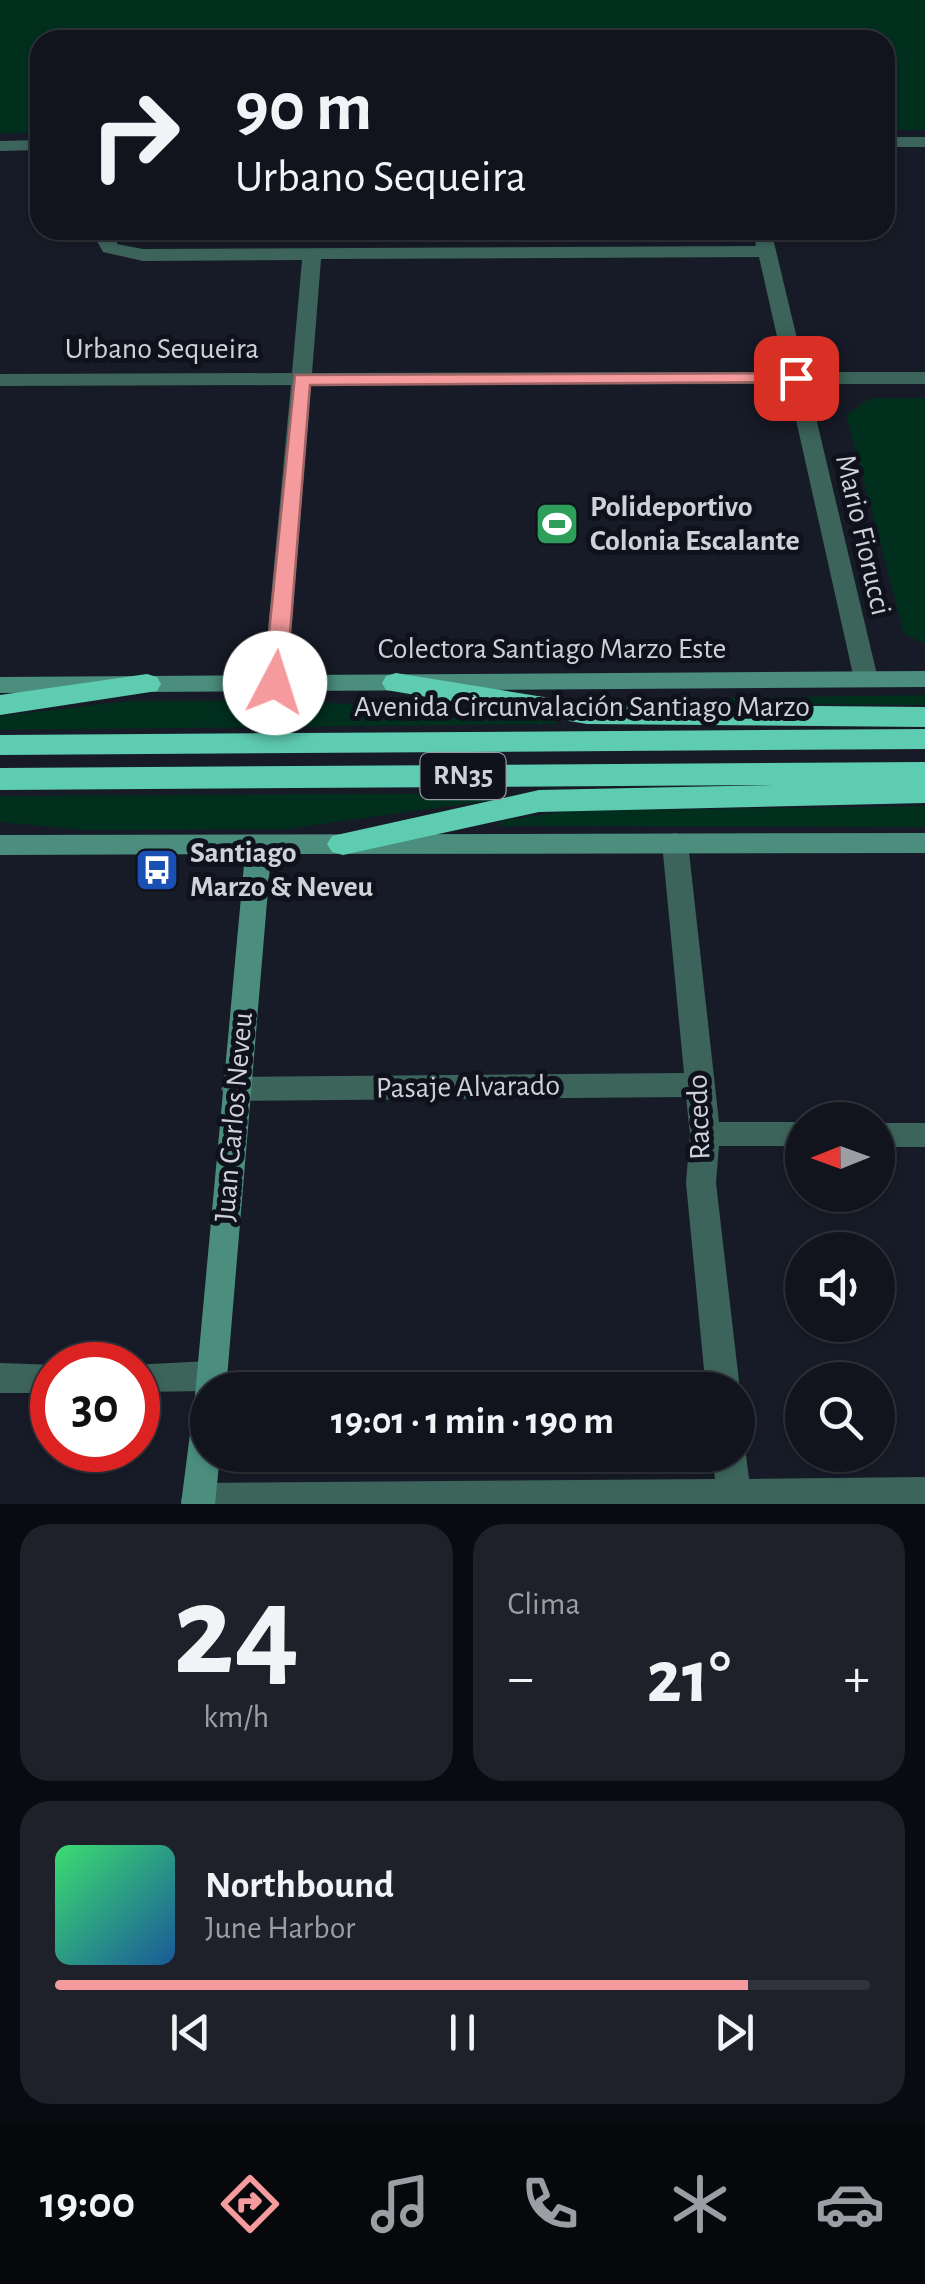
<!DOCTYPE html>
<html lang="es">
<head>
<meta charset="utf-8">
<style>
  :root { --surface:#11141d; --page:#1e212a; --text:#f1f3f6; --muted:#9c9ea4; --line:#30333b; --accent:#f59b9d }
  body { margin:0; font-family:"Alegreya Sans",sans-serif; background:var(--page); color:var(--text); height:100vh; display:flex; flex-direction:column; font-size:38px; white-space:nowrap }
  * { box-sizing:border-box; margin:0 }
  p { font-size:32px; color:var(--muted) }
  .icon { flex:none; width:55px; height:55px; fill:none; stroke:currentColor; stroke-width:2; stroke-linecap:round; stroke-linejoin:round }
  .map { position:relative; height:1504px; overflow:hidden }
  .sheet { display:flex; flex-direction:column; gap:20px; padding:20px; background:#090b10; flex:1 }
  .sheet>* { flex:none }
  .hud { position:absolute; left:30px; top:30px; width:865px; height:210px; border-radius:30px; box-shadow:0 2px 8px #0004,0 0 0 2px var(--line); background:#11141d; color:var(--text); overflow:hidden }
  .needle { width:65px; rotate:269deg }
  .buttons { position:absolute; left:785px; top:1102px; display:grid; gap:20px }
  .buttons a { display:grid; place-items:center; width:110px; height:110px; border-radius:50%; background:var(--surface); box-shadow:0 2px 8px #0004,0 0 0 2px var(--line); font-size:50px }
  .speed { position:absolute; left:30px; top:1342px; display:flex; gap:20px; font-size:50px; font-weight:700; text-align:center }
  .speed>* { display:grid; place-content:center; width:130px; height:130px; border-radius:50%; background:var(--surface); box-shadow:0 2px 8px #0004,0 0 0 2px var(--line); line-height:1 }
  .speed .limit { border:15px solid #d22; background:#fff; color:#111 }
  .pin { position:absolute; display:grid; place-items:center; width:85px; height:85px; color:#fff; margin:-42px; border-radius:20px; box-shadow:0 5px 15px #0006 }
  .me { position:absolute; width:110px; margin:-55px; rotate:5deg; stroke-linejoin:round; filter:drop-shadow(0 0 8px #0008) }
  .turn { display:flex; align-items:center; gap:35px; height:210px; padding:0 40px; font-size:45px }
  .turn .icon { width:130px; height:130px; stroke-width:2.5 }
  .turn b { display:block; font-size:70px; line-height:85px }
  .big { font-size:75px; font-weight:700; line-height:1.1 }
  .sheet .widget { flex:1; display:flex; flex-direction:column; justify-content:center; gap:15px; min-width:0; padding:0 35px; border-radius:30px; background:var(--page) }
  .sheet .dial { align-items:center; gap:0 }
  .dial b { font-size:130px; line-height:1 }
  .song { display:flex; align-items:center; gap:30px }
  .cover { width:120px; height:120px; border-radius:15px; background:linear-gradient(135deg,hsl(140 70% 55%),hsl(210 70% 35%)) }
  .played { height:10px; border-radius:5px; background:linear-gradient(90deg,var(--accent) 85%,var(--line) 85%) }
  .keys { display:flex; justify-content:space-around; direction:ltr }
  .heat { display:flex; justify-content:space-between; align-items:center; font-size:55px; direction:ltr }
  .sheet .tiles { flex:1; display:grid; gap:20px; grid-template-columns:1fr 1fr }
  .widget:last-child { grid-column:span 2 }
  .trip { position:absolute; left:190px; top:1372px; width:565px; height:100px; border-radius:50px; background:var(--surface); box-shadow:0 2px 8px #0004,0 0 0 2px var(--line); font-weight:700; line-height:100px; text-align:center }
  .tab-bar { display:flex; height:160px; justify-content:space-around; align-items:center; background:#07080c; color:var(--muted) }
  .tab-bar .icon { width:70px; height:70px }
  .tab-bar .current { color:var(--accent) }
  .tab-bar b { font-size:45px; color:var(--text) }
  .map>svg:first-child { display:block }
</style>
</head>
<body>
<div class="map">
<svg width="925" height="1504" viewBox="0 0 925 1504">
  <rect width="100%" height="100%" fill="#171b27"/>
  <!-- green -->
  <path fill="#002f1e" d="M0 0H925V130H885V40H40V133H0Z
    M871 398H925V644L904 633 846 415Z
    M925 695V705L576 703 573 700Z
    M296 700 554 720 558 724 0 730V716L129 701Z
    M493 793 497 797 493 800 286 829 84 830 0 822V796Z
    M925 806V827L498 826 501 821 569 811Z"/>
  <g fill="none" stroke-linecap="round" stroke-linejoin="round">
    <!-- street -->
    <path fill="#3c645a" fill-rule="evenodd" d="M885 137H925V147H885Z
      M40 140V150L0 151V141Z
      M99 230H117V244L143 249 756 246 753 230H771L805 372H925V384H808L878 679 866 687 854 679 788 384 311 385 287 683 284 689H266L263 683 291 385 0 386V374L292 373 302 260 143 261 103 252 97 241ZM759 257 785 372 312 373 321 259Z
      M675 833 684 836 688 843 719 1122H802V1146H719L716 1183 740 1390 738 1395V1390H706L686 1183 690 1134 686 1097 236 1101 226 1097 221 1089 226 1081 236 1077 684 1073 662 843 666 836Z
      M878 1123H925V1147H878Z
      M210 1361 222 1365 227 1376 222 1387 208 1391 138 1392V1365H130Z
      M0 1363 58 1365H52V1393H0Z
      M738 1442 746 1455 749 1479 925 1477V1504H182L181 1500 186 1488 198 1483 715 1479 712 1455H738Z"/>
    <!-- secondary -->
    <path fill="#4b8e7d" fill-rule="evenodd" d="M925 671V687L0 693V677Z
      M925 833V853L271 854 226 1390H208V1455H220L215 1504H181L195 1395 245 854 0 855V835Z"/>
    <!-- highway -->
    <path fill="#5eccb1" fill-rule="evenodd" d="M396 673 587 704 925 707V727L587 724 386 690 382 683 386 676Z
      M147 674 157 677 161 684 157 691 0 715V695Z
      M925 729V749L0 755V735Z
      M925 762V803L539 812 343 855 332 852 327 844 332 836 539 790 773 785 0 790V768Z"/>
  </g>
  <!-- route -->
  <path fill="#f59b9d" stroke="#9f6566" stroke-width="2.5" d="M796 373 803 374V382L310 385 286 683 275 691 264 683 295 375Z"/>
  <!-- icons -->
  <defs>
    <symbol id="stadium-square" viewBox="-11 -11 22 22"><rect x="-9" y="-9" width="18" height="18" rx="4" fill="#2e9e5b" stroke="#0f121d"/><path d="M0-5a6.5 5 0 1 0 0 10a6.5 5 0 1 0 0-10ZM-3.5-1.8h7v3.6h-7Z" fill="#fff"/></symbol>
    <symbol id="bus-square" viewBox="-11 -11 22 22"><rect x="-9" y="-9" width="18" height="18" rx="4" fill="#1a4fb4" stroke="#0f121d"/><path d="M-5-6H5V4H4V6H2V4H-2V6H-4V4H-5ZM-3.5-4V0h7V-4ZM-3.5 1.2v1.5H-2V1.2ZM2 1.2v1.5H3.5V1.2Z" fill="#fff"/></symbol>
  </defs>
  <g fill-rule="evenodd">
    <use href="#stadium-square" x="532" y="499" width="50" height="50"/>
    <use href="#bus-square" x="132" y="845" width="50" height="50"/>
  </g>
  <g text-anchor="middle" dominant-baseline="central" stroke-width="10" stroke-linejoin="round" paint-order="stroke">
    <!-- shield labels -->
    <rect fill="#0f121d" stroke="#9598a1" stroke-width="2.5" x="420.5" y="753" width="85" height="46" rx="8"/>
    <g font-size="28" font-weight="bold" fill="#cfd1d9">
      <text x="463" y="776">RN35</text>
    </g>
    <!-- street labels -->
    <g font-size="30" fill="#cfd1d9" stroke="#0f121d">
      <text x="162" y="349">Urbano Sequeira</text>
      <text transform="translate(863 535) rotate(77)">Mario Fiorucci</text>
      <text x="552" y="649">Colectora Santiago Marzo Este</text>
      <text x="582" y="707">Avenida Circunvalación Santiago Marzo</text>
      <text transform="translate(468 1087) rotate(-1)">Pasaje Alvarado</text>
      <text transform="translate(234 1117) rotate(-85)">Juan Carlos Neveu</text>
      <text transform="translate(699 1117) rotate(-92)">Racedo</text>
    </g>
    <!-- poi labels -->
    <g font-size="30" font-weight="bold" fill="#cfd1d9" stroke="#0f121d" text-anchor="start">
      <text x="590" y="507">Polideportivo<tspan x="590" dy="34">Colonia Escalante</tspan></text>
      <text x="190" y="853">Santiago<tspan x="190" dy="34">Marzo &amp; Neveu</tspan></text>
    </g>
  </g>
</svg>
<div class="buttons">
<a><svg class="needle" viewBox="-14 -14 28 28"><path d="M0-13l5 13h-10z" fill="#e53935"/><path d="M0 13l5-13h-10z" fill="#9c9ea4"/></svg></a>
<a><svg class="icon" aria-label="sound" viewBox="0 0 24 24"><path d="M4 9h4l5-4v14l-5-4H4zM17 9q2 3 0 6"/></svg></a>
<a><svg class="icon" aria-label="search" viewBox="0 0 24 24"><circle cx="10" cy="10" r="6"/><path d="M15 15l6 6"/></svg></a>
</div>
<div class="speed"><div class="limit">30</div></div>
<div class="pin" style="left:796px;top:378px;background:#d93025"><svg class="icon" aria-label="arrive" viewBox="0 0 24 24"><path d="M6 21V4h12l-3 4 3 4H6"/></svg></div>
<svg class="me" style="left:275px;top:683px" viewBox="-20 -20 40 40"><circle r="19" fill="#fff"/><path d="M0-13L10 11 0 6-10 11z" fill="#f59b9d"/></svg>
<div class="trip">19:01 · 1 min · 190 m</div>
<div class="hud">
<div class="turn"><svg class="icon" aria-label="right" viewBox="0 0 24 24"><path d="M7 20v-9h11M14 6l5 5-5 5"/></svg><div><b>90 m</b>Urbano Sequeira</div></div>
</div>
</div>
<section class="sheet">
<div class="tiles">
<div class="widget dial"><b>24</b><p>km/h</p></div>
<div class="widget"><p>Clima</p>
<div class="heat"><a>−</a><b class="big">21°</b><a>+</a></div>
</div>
<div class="widget">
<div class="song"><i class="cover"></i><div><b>Northbound</b><p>June Harbor</p></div></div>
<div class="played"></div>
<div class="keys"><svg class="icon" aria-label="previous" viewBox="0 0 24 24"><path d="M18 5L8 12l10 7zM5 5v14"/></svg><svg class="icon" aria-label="pause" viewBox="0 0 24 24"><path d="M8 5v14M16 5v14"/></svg><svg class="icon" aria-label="next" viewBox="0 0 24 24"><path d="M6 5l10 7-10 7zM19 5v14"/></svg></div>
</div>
</div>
</section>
<nav class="tab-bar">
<b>19:00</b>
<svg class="icon current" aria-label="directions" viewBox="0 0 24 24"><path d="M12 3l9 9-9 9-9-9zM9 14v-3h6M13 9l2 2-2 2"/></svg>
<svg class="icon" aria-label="music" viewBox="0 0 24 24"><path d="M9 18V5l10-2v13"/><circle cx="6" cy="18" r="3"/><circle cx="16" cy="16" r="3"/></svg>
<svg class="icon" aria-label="phone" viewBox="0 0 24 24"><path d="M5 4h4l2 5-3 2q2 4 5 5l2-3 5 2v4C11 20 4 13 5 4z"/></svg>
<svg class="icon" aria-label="climate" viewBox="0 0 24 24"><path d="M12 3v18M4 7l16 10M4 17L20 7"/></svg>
<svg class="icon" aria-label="car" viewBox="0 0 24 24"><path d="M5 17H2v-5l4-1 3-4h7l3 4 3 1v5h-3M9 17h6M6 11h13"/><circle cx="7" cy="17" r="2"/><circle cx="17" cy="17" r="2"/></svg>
</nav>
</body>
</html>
